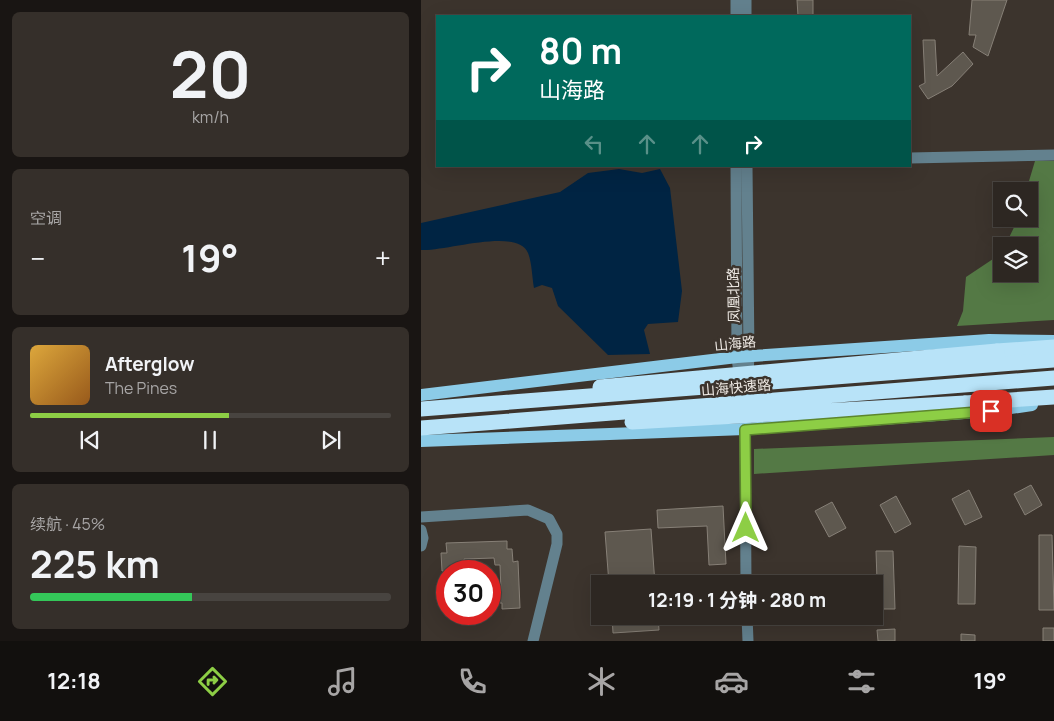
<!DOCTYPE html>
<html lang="zh">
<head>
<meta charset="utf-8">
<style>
  :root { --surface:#2d2722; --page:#352f2a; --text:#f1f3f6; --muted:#a7a5a5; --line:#484440; --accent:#8dce45 }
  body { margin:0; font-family:Manrope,"Noto Sans SC",sans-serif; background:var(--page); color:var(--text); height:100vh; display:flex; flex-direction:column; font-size:19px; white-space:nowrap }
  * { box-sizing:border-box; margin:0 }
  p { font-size:16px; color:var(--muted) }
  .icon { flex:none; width:28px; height:28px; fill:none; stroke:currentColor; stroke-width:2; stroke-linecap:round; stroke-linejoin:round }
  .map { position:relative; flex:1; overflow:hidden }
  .panel { display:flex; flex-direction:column; gap:12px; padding:12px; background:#191513; width:421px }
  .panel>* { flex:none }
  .banner { position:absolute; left:15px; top:15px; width:475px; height:152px; border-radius:0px; box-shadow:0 5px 20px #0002,0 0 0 1px var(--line); background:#00695c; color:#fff; overflow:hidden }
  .fabs { position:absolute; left:572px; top:182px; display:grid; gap:10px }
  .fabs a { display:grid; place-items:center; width:45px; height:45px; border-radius:0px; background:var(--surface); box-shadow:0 5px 20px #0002,0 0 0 1px var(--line); font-size:25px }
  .speed { position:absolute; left:15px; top:560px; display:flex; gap:10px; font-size:25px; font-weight:700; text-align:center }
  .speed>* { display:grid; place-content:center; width:65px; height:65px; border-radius:50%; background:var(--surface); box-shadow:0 5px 20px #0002,0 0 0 1px var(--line); line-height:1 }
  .speed .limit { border:8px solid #d22; background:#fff; color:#111 }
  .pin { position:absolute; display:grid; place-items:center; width:42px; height:42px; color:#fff; margin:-21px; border-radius:10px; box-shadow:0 2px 8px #0006 }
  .me { position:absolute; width:55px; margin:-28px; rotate:0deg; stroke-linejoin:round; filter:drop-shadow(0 0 4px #0008) }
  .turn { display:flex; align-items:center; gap:18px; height:105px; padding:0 20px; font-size:22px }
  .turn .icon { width:65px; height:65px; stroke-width:2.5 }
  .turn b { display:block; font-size:35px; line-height:42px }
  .lanes { display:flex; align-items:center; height:48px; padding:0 20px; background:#0003; justify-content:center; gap:25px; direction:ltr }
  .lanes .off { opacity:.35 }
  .big { font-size:38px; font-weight:700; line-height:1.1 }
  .panel .widget { flex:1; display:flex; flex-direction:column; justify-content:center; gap:8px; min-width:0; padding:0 18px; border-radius:8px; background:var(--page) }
  .panel .dial { align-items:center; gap:0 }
  .dial b { font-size:65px; line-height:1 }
  .song { display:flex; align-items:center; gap:15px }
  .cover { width:60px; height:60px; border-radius:8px; background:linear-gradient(135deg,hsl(40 70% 55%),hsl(30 70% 35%)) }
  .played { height:5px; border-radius:2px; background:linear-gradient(90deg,var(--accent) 55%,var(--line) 55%) }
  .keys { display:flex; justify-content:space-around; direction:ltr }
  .heat { display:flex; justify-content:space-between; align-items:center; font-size:28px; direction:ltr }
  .charge { height:8px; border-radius:4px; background:linear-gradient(90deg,#34c759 45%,var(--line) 0) }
  .trip { position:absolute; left:170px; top:575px; width:292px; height:50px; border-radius:0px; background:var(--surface); box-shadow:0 5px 20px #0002,0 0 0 1px var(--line); font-weight:700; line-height:50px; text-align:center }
  .menu { display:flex; height:80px; justify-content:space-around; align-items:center; background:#12100e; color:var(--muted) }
  .menu .icon { width:35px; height:35px }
  .menu .selected { color:var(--accent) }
  .menu b { font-size:22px; color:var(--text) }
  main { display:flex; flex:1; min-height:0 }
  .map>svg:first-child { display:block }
</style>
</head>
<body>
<main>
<section class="panel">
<div class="widget dial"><b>20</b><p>km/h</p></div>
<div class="widget"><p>空调</p>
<div class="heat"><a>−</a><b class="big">19°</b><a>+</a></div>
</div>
<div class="widget">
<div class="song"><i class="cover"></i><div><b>Afterglow</b><p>The Pines</p></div></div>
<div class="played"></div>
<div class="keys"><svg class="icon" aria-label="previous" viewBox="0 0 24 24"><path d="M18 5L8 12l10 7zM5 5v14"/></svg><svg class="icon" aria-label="pause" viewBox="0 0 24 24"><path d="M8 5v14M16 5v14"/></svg><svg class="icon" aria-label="next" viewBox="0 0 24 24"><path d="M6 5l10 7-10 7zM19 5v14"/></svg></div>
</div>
<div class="widget"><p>续航 · 45%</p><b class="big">225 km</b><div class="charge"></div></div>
</section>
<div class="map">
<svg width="633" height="641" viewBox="0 0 633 641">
  <rect width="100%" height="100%" fill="#3c342d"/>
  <!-- forest -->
  <path fill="#547945" d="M614 161H633V320L536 326 542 311 545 277 581 253V274H609V246H584L597 219H609V191H605Z
    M633 437V455L333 474V449Z"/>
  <!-- water -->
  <path fill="#002443" d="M198 169 221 173 239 169 249 188 261 291 257 322 227 324 223 330 229 354 187 355 137 306 131 288 121 285 113 288C111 277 111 263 107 253 96 227 24 252 0 250V223L139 192 167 173Z"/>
  <!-- building -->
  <path fill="#5e584f" stroke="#878077" d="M376 0H392V16H377Z
    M551 0H586L567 56 552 47 555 35H548Z
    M502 40H514L516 76 542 52 552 64 531 86 507 99 498 86 504 83Z
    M610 485 621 505 604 515 593 494Z
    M548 490 561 517 544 525 531 499Z
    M475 496 490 524 474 533 459 505Z
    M411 502 425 528 408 537 394 511Z
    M302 506 305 564 288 565 286 526 237 528 236 510Z
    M230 529 234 584H188L184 532Z
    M618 535H631L633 610H618Z
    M86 541V549H91L92 562 97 561 99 608 81 609V603H76V591H80L79 565H74L73 558 43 559 44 567H40V571H21L20 553H26L25 543Z
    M538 546 555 547 554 604H537Z
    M455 551H472L474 609H457Z
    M191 616H237L238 630 192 633Z
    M622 628H633V641H622Z
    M474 629V641H457L456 630Z
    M540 634 554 635V641H540Z"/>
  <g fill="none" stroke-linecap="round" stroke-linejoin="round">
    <!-- minor -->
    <path stroke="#63818e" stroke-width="11" d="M315 0V16
      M325 0V16
      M489 158 633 155
      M315 166 316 357 319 382
      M0 517 107 510 128 519 136 534V544L112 641
      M0 530 2 538 0 546
      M325 584 324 429 328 356 326 166
      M326 616 327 641"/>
    <!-- major -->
    <path stroke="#8ccbe7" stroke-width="12" d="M0 395 316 357 568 340 633 341
      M0 441 324 429 570 411 611 405"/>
    <!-- highway -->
    <path stroke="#b8e3f8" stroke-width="15" d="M576 351 633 347
      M544 403 633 397"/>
    <!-- highway-bridge -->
    <path stroke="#b8e3f8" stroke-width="15" d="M179 387 576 351
      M0 409 633 360
      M211 422 544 403
      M0 428 633 378"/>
  </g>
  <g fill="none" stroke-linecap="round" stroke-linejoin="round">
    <defs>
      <path id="route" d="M325 528 324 430 570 411"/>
    </defs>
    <!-- route casing -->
    <use href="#route" stroke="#5c862d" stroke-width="12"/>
    <!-- route -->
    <use href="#route" stroke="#8dce45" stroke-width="9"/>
  </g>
  <g text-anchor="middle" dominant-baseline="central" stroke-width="5" stroke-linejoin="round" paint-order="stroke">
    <!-- street labels -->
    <g font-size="14" fill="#ede8e3" stroke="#3c342d">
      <text transform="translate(312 295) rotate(-91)">凤凰北路</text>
      <text transform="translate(314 343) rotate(-6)">山海路</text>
      <text transform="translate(315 387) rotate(-5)">山海快速路</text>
    </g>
  </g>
</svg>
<div class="fabs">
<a><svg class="icon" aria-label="search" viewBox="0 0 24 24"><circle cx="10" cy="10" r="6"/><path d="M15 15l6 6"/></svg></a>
<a><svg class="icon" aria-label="layers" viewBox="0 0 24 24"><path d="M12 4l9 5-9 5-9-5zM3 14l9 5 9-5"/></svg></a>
</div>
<div class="speed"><div class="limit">30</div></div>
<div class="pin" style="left:570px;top:411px;background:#d93025"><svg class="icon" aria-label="arrive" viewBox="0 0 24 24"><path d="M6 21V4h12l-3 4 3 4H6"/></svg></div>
<svg class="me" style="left:325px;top:528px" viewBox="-20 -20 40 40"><path d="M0-17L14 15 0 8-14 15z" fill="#8dce45" stroke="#fff" stroke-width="4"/></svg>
<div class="trip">12:19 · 1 分钟 · 280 m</div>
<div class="banner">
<div class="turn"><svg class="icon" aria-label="right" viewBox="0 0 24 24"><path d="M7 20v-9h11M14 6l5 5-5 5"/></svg><div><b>80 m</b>山海路</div></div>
<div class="lanes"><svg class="icon off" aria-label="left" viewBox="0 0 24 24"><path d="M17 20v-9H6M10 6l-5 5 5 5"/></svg><svg class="icon off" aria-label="ahead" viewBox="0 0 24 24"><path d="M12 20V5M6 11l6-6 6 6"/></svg><svg class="icon off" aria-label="ahead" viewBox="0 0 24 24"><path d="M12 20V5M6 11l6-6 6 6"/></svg><svg class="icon" aria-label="right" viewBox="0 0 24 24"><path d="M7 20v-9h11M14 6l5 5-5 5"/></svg></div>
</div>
</div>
</main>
<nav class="menu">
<b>12:18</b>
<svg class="icon selected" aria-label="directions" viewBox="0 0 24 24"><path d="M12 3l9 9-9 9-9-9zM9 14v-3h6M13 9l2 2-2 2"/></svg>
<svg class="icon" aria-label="music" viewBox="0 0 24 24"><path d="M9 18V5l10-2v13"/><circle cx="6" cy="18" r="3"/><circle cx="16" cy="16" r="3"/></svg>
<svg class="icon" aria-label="phone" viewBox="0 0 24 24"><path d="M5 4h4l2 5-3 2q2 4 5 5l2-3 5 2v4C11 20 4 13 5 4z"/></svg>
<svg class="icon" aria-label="climate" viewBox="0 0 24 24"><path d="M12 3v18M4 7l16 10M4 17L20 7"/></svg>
<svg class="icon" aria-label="car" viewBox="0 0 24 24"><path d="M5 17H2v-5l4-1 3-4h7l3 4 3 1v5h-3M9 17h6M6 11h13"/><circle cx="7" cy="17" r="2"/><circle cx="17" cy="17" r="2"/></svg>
<svg class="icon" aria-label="filters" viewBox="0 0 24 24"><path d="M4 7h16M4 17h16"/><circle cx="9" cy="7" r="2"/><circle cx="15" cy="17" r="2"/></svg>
<b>19°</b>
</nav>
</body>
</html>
